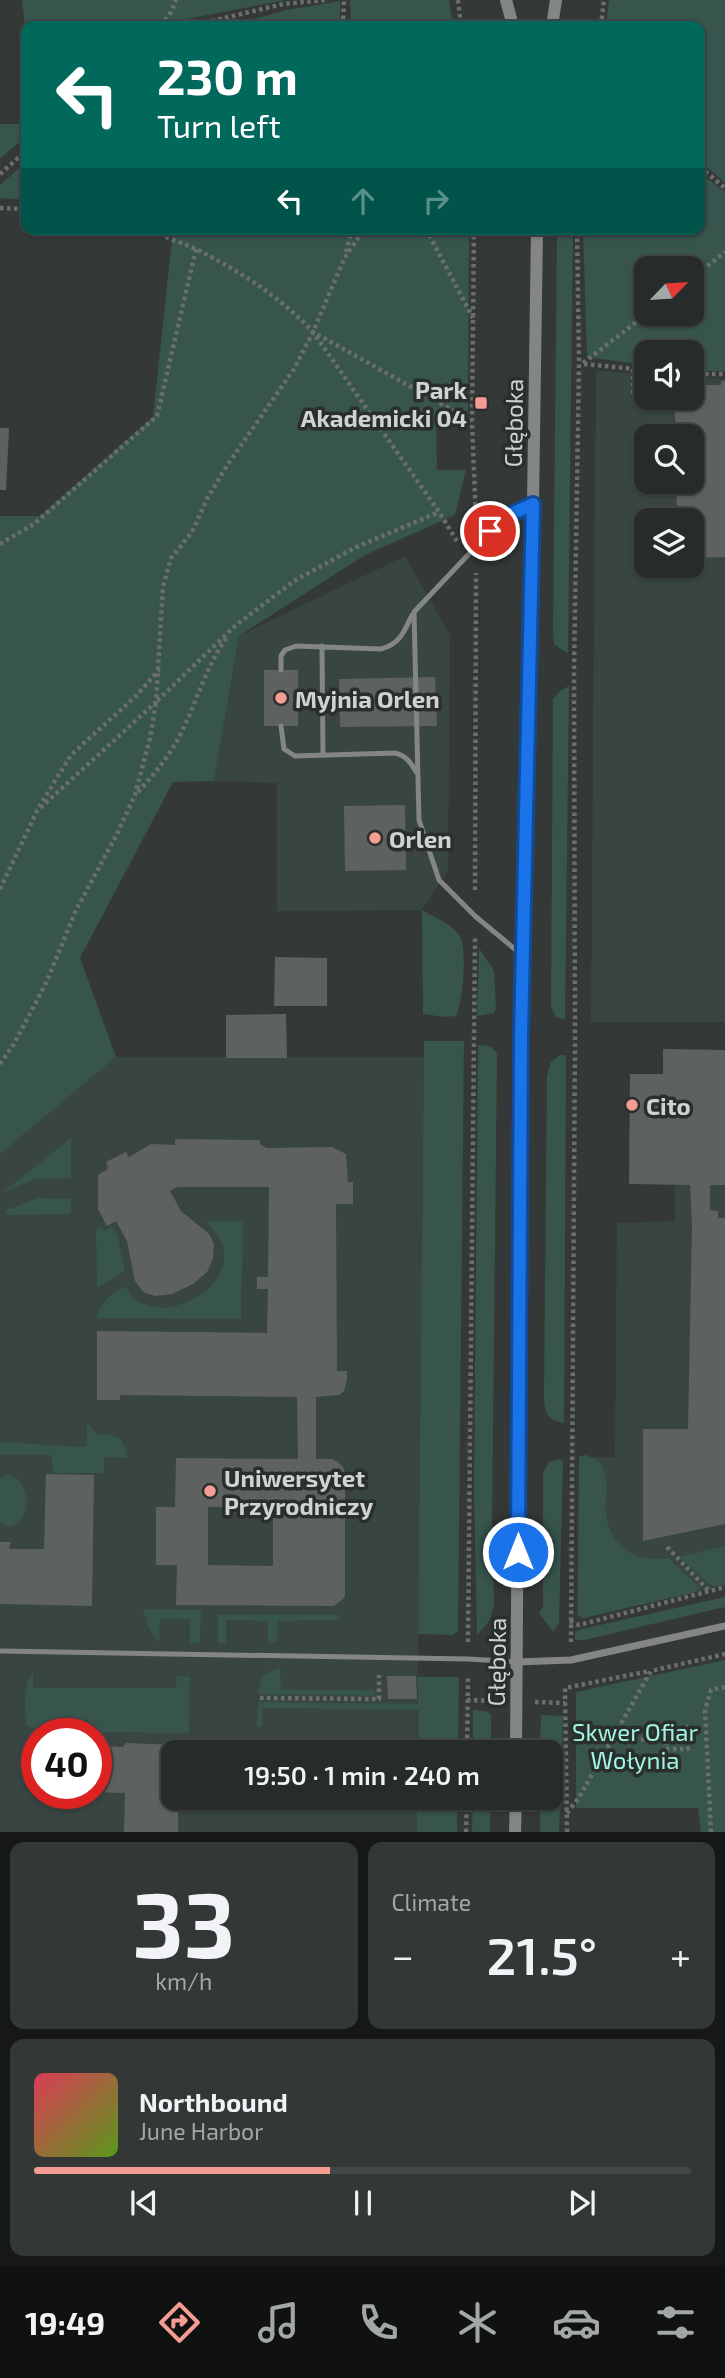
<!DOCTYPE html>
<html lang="en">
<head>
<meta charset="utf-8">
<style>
  :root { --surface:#272b2a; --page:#333736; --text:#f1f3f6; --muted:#a4a7a8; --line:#434747; --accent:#f59c93 }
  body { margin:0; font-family:"Exo 2",sans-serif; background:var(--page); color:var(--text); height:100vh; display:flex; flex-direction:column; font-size:26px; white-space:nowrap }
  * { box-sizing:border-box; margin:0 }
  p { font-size:23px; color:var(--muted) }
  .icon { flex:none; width:38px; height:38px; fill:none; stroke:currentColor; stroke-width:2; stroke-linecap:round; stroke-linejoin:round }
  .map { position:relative; height:1832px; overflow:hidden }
  .panel { display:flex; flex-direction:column; gap:10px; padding:10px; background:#151817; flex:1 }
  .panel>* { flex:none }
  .guide { position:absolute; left:21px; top:21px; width:684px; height:214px; border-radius:14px; box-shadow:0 2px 5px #0004,0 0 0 2px var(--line); background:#00695c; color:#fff; overflow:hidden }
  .needle { width:46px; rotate:65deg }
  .tools { position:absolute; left:634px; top:256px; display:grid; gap:14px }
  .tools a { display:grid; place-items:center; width:70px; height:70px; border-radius:14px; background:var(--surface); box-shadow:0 2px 5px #0004,0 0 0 2px var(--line); font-size:35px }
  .speed { position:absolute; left:21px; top:1718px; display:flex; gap:14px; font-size:35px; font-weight:700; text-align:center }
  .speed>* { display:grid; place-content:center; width:91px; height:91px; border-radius:50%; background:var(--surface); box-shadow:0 2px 5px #0004,0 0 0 2px var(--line); line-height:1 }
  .speed .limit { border:10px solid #d22; background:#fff; color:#111 }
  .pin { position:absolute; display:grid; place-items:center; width:60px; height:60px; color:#fff; margin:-30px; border:4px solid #fff; border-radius:50%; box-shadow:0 2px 7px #0007 }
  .me { position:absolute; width:77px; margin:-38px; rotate:0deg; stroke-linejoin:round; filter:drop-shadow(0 0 5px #0008) }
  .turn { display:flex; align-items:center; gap:24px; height:147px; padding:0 21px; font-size:32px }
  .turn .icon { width:91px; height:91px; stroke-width:2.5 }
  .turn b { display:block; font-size:49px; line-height:60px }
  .lanes { display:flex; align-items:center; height:66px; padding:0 21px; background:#0003; justify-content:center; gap:35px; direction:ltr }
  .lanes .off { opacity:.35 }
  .big { font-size:52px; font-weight:600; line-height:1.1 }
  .panel .widget { flex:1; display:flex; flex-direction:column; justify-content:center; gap:10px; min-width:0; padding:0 24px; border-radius:14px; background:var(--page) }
  .panel .dial { align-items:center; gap:0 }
  .dial b { font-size:91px; line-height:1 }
  .song { display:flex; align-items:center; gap:21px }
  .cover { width:84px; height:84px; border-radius:10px; background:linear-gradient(135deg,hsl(350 70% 55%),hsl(90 70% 35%)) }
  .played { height:7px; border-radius:4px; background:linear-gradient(90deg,var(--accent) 45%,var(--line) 45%) }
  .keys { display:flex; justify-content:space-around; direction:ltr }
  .heat { display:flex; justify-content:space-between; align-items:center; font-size:38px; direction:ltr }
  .panel .tiles { flex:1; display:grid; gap:10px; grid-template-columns:1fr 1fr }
  .widget:last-child { grid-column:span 2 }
  .trip { position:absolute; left:161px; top:1740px; width:402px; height:70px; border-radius:14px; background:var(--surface); box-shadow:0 2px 5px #0004,0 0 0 2px var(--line); font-weight:600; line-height:70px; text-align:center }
  .menu { display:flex; height:112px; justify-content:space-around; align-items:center; background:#101111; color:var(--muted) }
  .menu .icon { width:49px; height:49px }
  .menu .current { color:var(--accent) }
  .menu b { font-size:32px; color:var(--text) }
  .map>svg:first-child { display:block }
</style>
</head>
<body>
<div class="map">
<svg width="725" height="1832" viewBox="0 0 725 1832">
  <rect width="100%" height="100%" fill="#343938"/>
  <!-- built -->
  <path fill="#394542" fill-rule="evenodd" d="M596 371 646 374V397H691V377L725 379V1022H591ZM646 436H691V481H646ZM646 520H691V565H646Z
    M405 556 450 635 448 870 422 910 277 911V783L214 781 239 636Z
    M116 1057H424L417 1752H173V1797H417V1832H0V1154ZM37 1734H96V1794H37Z
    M675 1185H725V1585L581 1617 577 1614 579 1457H615L617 1223 675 1221Z"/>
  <!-- green -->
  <path fill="#37544d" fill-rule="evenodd" d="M22 0H286L150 26H26V34Z
    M350 0H449L453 26H351Z
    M609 0H725V183L700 161V26H606Z
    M340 1V26H228L287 10Z
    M0 124H26V136L0 159Z
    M26 162V200L0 198V185Z
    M700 173 725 192V371H691V352H646V365L587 357 583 229H700ZM646 268H691V313H646Z
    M469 229 468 421 436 422 437 470H466L455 515 365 555 239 636 214 781 173 782 80 958 116 1057 0 1154V516H40L153 417 173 230Z
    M557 229H573L568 654 554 644 553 633Z
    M569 686 565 1020 556 1017 551 1006 553 699 560 691Z
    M422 910C433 917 452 924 459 935 468 948 463 1001 456 1016L445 1017 423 1014Z
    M479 948 494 971 496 1008 494 1013 477 1016Z
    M424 1041H464L458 1631 452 1635 418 1634Z
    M478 1045C487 1046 492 1045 497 1054L492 1525 494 1605 489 1621 477 1636 474 1490Z
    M560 1055H566L564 1423C546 1420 544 1411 544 1394L547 1076 551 1062Z
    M71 1138V1178L36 1179 2 1193Z
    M38 1198 71 1199V1214L6 1215V1210Z
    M205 1221H243L241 1319 97 1318C99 1304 113 1292 125 1286 152 1342 270 1277 205 1221Z
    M101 1227 104 1231 112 1227 117 1235 125 1271 97 1288 96 1230Z
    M87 1423 97 1434C117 1435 123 1435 128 1458L104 1457V1473H53L51 1455H0V1442L86 1447Z
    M586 1455C593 1458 600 1460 603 1468 609 1480 605 1499 606 1512 608 1545 636 1564 668 1558L700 1587 696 1592 584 1618 578 1616 579 1457Z
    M559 1459 563 1461 559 1623 553 1632 539 1613 543 1607V1472L549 1462Z
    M7 1475C32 1478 33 1520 10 1527L0 1523V1478Z
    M725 1546V1585L712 1586 679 1557Z
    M725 1597V1607L584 1640H575V1632L582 1629Z
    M143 1609 201 1610 200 1643H190V1619H160L159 1643 148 1627Z
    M218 1615H340V1620L278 1621 277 1643H268V1621L226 1620V1643H218Z
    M725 1660V1832H701L698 1808H576V1692Z
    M277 1668H280L281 1690H375V1696L258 1694 262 1676Z
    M33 1672V1688H176L177 1676 190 1677 189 1733 40 1732 27 1725C24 1710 23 1685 33 1672Z
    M418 1677H459L458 1752H418V1710L263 1708 262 1727H257L258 1702 418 1704Z
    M473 1710 487 1711 491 1715V1752H473Z
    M541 1715 563 1716 559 1832H540V1797H551V1752H540Z
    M417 1797H457V1832H417Z
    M473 1797H490V1832H472Z"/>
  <!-- building -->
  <path fill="#5d6260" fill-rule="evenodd" d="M721 381H725V557L691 558V520H677L676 481H691V436H676L674 397H691V385H721Z
    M0 428H9L6 490H0Z
    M264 670H298V726H264Z
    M435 677 437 726 340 727 339 679Z
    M405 805 406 870 345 871 344 806Z
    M275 957 327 958V1006H274Z
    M286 1014 287 1058H226V1015Z
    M663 1049 725 1050V1185H710V1210L718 1211V1218H725V1524L643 1541V1429H688L692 1227 690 1185 629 1184 630 1074H663Z
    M175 1139 259 1140 261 1145 267 1148 332 1147 346 1154 348 1182H353V1204H336L337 1371H347V1380L344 1391 339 1395 316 1397V1459H332L338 1462 343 1467 345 1473V1595L343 1599 334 1606 176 1605 177 1565H156V1507H175L176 1458 298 1459 297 1397 120 1395V1400H97V1331L267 1333 268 1289H257V1277H268L269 1187H177L170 1191 181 1211 209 1234 214 1244 213 1259 207 1272 193 1284 172 1294 155 1296 143 1292 135 1281 127 1241 116 1221 107 1226 98 1209V1175L108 1169 106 1162 126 1152 129 1157 151 1144 175 1145ZM208 1507H273V1566L208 1565Z
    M46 1474 94 1475 92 1606 0 1604V1542H11L9 1549H44Z
    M387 1676H416L417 1699H388Z
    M126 1743 179 1745V1752H173V1797H178V1832H124L125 1793 96 1792V1746L123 1747Z"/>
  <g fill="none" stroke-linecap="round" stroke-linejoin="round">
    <!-- path -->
    <path stroke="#6a6e6d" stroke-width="4.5" stroke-dasharray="3.5 3.5" stroke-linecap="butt" d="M458 0 461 26
      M161 26 171 12 176 0
      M191 26 283 4 325 0
      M343 26 344 0
      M601 26 604 0
      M700 167 725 188
      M0 174 26 151
      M0 208 26 209
      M154 229C166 239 184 243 198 250 241 272 280 297 313 332
      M426 229 473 318
      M474 229 472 421 476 522
      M346 252 352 229
      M691 279 725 252
      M583 363 648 313
      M584 364 646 370
      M633 369V395L639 396
      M691 374H725
      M457 541 439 512 313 332 472 421
      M0 544 34 524 157 416 196 249
      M138 792C154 774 169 757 180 735 197 702 205 668 227 637
      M39 807 71 755 136 696 159 670
      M0 889 37 811 156 702 163 587 171 558 192 532 208 497 228 464 294 369 313 332 344 259 364 229
      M475 890 476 573
      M0 1064 14 1044 47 981 76 910 116 836 135 795 150 738 156 702 236 625 294 581 354 548 439 512
      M667 1547 708 1590
      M570 1621 579 1625 725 1587
      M468 1642 475 937
      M571 1642 575 1035 574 671 579 363 577 229
      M260 1698 379 1699V1675
      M467 1700 498 1701
      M535 1702 565 1703
      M613 1740 666 1739V1749H688L687 1727 666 1728V1739
      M467 1752 468 1676
      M567 1813 578 1799 651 1671 725 1654
      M466 1832 467 1797
      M567 1832 565 1688 650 1671
      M711 1832 705 1710 711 1690 725 1687"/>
    <!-- service -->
    <path stroke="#848685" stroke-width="5" d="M322 646 323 755
      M281 670V656L285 650 296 646 381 649C400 644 404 632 412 615
      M281 726 284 749 295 756 395 753C407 756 411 763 417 773
      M522 955 475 916 439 880 419 820 414 612 503 518 530 505
      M0 1651 468 1659 517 1662"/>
    <!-- minor -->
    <path stroke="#848685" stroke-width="7" d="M517 1662 571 1660 725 1626"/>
    <!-- tertiary -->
    <path stroke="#848685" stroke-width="12" d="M506 0 513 26
      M552 26 556 0
      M516 1752 521 1036 533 504 537 229
      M515 1832 516 1797"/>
  </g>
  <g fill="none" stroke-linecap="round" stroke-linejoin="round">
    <defs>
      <path id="route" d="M490 531 503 518 533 504 521 1036 518 1552"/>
    </defs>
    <!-- route casing -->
    <use href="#route" stroke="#114b97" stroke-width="18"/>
    <!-- route -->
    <use href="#route" stroke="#1a73e8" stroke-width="12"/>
  </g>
  <!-- markers -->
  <g fill="#f59c93" stroke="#2a2f2e" stroke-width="2.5">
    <rect x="474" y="396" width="14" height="14" rx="3.5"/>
    <circle cx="281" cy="698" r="7"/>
    <circle cx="375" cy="838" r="7"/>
    <circle cx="632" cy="1105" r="7"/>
    <circle cx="210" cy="1491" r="7"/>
  </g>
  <g text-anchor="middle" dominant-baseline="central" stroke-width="7" stroke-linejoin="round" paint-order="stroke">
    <!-- poi labels -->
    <g font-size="24" font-weight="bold" fill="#d0d3d2" stroke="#2a2f2e" text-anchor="start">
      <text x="467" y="389" text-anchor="end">Park<tspan x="467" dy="28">Akademicki 04</tspan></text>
      <text x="295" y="698">Myjnia Orlen</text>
      <text x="389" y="838">Orlen</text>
      <text x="646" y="1105">Cito</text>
      <text x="224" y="1477">Uniwersytet<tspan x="224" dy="28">Przyrodniczy</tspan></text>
    </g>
    <!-- street labels -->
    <g font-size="24" fill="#d0d3d2" stroke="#2a2f2e">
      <text transform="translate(513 423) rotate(-89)">Głęboka</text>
      <text transform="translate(496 1662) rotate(-89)">Głęboka</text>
    </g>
    <!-- park labels -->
    <g font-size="24" fill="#a2f5e0" stroke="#2a2f2e">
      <text x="635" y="1731">Skwer Ofiar<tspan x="635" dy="28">Wołynia</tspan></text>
    </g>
  </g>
</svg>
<div class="tools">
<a><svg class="needle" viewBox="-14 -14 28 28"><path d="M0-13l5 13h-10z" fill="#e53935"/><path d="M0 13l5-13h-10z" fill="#a4a7a8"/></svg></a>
<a><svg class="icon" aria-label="sound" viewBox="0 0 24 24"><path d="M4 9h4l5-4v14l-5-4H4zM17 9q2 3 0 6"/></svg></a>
<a><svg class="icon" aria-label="search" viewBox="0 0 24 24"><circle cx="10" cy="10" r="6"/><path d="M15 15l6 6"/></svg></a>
<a><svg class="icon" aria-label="layers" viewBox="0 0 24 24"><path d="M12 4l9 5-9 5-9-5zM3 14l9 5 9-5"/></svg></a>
</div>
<div class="speed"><div class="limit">40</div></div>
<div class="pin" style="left:490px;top:531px;background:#d93025"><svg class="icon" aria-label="arrive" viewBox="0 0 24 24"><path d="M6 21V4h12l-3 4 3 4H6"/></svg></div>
<svg class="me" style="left:518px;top:1552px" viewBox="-20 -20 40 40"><circle r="17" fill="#1a73e8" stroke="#fff" stroke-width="3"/><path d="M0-11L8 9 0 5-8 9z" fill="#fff"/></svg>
<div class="trip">19:50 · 1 min · 240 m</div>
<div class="guide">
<div class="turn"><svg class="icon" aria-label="left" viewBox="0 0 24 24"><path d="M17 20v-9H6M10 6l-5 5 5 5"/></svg><div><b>230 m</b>Turn left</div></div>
<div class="lanes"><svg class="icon" aria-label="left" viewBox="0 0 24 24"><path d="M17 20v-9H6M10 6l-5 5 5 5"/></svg><svg class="icon off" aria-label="ahead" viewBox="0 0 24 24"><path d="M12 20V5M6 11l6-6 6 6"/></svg><svg class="icon off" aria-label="right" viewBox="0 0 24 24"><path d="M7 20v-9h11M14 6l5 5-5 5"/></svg></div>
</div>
</div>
<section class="panel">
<div class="tiles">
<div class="widget dial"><b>33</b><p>km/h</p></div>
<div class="widget"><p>Climate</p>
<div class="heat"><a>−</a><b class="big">21.5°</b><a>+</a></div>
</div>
<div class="widget">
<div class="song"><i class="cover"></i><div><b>Northbound</b><p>June Harbor</p></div></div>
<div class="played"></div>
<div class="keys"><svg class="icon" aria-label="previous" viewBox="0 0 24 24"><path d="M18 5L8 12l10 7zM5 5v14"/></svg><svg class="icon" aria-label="pause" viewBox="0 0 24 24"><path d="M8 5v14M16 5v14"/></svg><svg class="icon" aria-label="next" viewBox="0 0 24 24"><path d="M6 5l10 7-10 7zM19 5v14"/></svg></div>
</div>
</div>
</section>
<nav class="menu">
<b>19:49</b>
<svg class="icon current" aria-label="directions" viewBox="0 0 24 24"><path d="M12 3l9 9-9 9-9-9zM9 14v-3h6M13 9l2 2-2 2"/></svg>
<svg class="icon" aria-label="music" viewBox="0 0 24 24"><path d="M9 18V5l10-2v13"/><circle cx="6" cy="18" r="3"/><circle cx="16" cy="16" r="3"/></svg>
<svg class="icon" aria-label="phone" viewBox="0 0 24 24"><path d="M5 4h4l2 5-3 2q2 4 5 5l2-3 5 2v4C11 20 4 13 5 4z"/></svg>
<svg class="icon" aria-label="climate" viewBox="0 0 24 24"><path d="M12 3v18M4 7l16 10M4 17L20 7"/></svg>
<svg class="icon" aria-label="car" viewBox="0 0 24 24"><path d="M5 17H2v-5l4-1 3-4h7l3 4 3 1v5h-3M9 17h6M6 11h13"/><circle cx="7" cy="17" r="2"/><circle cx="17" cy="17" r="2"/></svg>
<svg class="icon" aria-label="filters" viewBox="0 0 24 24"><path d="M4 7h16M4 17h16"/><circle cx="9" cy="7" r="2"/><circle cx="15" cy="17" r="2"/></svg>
</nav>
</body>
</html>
